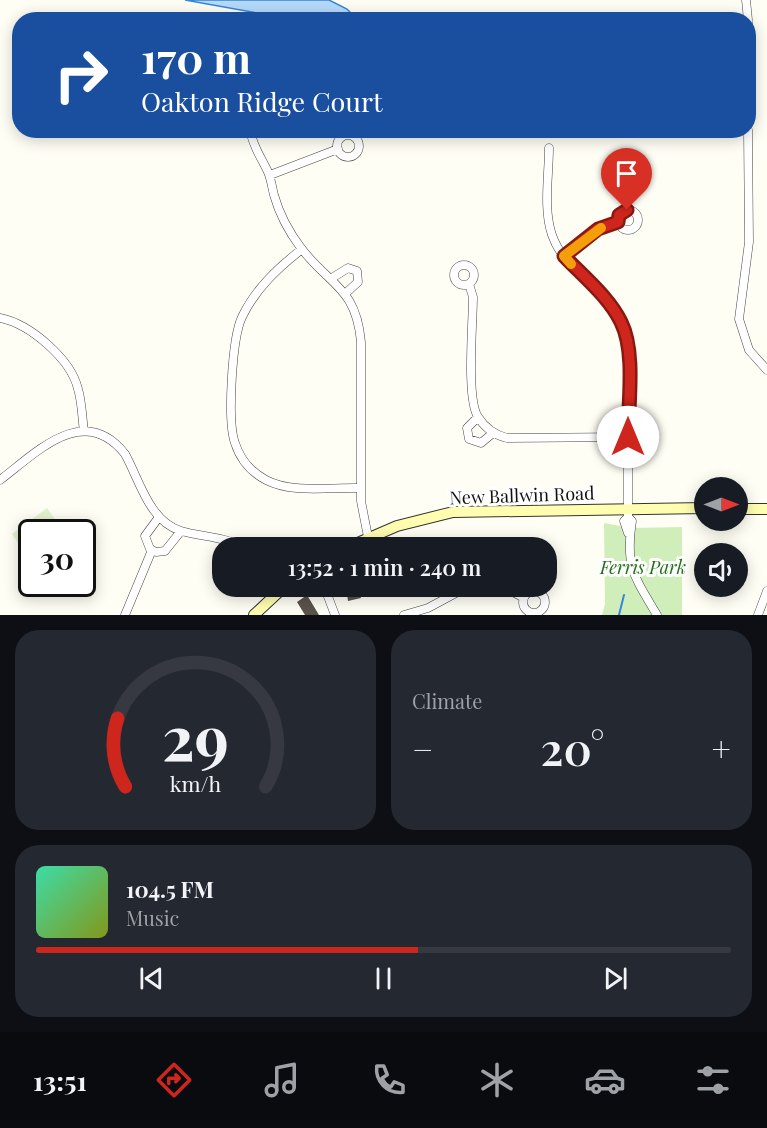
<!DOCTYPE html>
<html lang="en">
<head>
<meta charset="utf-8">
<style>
  :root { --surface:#171b24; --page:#242831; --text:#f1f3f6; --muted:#9ea1a6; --line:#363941; --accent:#ce261c }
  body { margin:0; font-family:"Playfair Display",serif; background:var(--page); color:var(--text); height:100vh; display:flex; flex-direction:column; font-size:22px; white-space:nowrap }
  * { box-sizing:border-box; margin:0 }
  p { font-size:20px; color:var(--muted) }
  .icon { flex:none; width:33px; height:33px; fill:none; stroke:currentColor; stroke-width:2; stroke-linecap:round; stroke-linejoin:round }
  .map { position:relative; height:615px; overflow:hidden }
  .details { display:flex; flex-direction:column; gap:15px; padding:15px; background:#0d0f14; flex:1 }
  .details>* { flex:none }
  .guide { position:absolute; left:12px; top:12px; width:744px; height:126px; border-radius:24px; box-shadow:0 3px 15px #0003; background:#1a4fa0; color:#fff; overflow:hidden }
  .needle { width:39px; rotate:90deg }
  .tools { position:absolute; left:694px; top:477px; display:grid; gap:12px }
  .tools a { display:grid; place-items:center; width:54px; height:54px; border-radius:50%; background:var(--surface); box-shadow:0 3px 15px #0003; font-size:30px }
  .speed { position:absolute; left:18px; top:519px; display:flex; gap:12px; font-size:30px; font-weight:700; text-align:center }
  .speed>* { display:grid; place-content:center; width:78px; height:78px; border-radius:50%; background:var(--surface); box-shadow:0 3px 15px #0003; line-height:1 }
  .speed .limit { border:3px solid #111; border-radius:9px; background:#fff; color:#111 }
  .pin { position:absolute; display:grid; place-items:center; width:51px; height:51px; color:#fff; margin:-62px -26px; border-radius:50% 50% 50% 0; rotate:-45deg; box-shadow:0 0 6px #0007 }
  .pin .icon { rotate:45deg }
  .me { position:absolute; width:66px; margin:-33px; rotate:0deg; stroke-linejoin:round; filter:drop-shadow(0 0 4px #0008) }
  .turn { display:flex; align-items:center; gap:21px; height:126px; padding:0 30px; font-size:27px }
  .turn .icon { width:78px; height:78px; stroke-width:2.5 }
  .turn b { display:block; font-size:42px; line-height:51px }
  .big { font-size:45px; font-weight:600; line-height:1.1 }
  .details .card { flex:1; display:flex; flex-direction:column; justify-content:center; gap:9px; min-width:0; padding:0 21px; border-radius:24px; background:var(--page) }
  .details .dial { align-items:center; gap:0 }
  .dial svg { height:156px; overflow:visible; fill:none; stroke:var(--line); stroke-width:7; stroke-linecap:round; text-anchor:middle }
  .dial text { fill:var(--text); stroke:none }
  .song { display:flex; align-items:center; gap:18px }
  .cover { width:72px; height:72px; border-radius:9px; background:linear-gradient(135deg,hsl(160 70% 55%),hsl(70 70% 35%)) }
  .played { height:6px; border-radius:3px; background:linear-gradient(90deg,var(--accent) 55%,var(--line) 55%) }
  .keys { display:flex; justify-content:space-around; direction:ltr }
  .heat { display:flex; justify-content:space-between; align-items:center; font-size:33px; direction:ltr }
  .details .tiles { flex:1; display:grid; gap:15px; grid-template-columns:1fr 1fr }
  .card:last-child { grid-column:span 2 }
  .trip { position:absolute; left:212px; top:537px; width:345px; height:60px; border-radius:24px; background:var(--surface); box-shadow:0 3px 15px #0003; font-weight:600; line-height:60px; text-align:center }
  .tabs { display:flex; height:96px; justify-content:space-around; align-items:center; background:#090b0e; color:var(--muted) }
  .tabs .icon { width:42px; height:42px }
  .tabs .active { color:var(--accent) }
  .tabs b { font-size:27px; color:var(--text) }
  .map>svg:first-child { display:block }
</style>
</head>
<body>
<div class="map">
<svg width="767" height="615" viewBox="0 0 767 615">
  <rect width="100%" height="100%" fill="#fffef5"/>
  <!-- green -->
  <path fill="#d0eeba" d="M604 523 631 528 682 527V615H602L605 604Z"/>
  <!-- pitch -->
  <path fill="#e2f4cd" d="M47 508 59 525 49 532H32L31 546 24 552 12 534Z"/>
  <!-- water -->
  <path fill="#b5dafb" stroke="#3687d8" stroke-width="1.5" d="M185 0H329L347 9 357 19H290Z"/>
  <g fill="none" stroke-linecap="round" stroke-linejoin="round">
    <!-- stream -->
    <path stroke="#3687d8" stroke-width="2" d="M619 615 624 595"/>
  </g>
  <!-- building -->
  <path fill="#5b534c" d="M368 586 369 596 360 595 361 598 348 601 346 587Z
    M307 595 319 615H305L297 602Z"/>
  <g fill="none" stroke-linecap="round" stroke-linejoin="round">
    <defs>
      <path id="minor" d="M746 0 748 20
        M748 22V67
        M250 130C253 147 261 157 268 172 271 179 272 187 274 195 279 213 289 232 301 248 330 286 356 287 361 342V501L368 537
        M748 130 749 242 739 319 749 350 767 370
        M337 146a11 11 0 1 1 22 0a11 11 0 1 1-22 0Z
        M549 148C549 175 543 209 552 235 568 281 622 293 628 351V517L624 521 628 533
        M270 175 338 149
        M618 220a10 10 0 1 1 20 0a10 10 0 1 1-20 0Z
        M302 249C278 268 256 288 242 317 232 338 227 421 235 443 240 459 251 472 266 480 293 494 331 487 361 488
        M564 256 598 229 618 222
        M454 275a10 10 0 1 1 20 0a10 10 0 1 1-20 0Z
        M332 278 348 268 357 271 358 282 346 293
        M469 284 473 297C473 323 466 398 478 417 485 428 495 435 507 438L628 437
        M0 318C30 324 71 359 78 389 82 402 82 417 84 431
        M478 417 467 428 469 439 481 443 493 433
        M0 480C37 452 84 402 125 454 140 481 149 521 181 531 202 537 224 536 244 548
        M159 517 145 536 150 549 156 552 165 551 181 531
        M628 517 632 521C625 567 634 576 657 615
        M324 586 335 615
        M502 586 524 598
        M523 602a11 11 0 1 1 22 0a11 11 0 1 1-22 0Z
        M125 615 152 550
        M404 615 428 608 469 586
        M758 615 767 591"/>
      <path id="secondary" d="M738 509H767
        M346 548 397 526 453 512 705 508
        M254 615 285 586"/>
    </defs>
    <!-- minor casing -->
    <use href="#minor" stroke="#444" stroke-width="9"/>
    <!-- secondary casing -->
    <use href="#secondary" stroke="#333" stroke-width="12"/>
    <!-- minor -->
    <use href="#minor" stroke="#fff" stroke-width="8"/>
    <!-- secondary -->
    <use href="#secondary" stroke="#fffeb0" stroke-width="10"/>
  </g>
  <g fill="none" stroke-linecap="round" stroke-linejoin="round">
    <defs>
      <path id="route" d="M627 210 619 215 618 222 598 229 564 256C583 276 609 297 621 322 636 352 628 404 628 437"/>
    </defs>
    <!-- route casing -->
    <use href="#route" stroke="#861912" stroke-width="15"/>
    <!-- route -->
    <use href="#route" stroke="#ce261c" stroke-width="10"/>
    <!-- slow -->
    <path stroke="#f59e0b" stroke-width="10" d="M571 264 564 256 601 228"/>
  </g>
  <g text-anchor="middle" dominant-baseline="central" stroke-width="6" stroke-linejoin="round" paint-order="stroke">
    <!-- street labels -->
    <g font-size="18" fill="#111" stroke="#fff">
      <text transform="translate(522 495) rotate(-2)">New Ballwin Road</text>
    </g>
    <!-- park labels -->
    <g font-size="18" font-style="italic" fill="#23701a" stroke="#fff">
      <text x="643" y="567">Ferris Park</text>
    </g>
  </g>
</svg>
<div class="tools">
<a><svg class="needle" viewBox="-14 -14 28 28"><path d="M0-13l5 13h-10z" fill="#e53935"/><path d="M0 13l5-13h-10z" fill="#9ea1a6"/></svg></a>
<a><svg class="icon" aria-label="sound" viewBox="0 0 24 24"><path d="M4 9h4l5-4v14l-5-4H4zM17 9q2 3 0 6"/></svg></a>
</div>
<div class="speed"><div class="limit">30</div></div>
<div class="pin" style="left:627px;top:210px;background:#d93025"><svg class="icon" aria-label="arrive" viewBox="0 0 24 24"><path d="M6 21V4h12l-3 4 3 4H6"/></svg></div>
<svg class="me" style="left:628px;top:437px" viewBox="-20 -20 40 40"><circle r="19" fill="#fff"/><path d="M0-13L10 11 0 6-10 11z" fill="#ce261c"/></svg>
<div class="trip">13:52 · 1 min · 240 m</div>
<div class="guide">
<div class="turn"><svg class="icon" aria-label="right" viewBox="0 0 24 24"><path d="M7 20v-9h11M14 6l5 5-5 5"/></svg><div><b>170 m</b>Oakton Ridge Court</div></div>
</div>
</div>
<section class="details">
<div class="tiles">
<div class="card dial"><svg viewBox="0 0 100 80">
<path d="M14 69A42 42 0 1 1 86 69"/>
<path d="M14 69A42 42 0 0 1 10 34" stroke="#ce261c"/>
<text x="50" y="56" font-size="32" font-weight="700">29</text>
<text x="50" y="72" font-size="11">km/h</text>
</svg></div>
<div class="card"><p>Climate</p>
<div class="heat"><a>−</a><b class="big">20°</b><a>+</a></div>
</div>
<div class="card">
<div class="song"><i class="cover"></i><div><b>104.5 FM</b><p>Music</p></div></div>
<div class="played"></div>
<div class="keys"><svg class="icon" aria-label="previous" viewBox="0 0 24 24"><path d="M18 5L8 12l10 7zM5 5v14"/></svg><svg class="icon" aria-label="pause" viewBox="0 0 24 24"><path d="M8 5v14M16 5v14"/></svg><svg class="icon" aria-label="next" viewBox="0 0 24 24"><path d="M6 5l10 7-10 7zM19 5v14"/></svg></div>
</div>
</div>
</section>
<nav class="tabs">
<b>13:51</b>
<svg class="icon active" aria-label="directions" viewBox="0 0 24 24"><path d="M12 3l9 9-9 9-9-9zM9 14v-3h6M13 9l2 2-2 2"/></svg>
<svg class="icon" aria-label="music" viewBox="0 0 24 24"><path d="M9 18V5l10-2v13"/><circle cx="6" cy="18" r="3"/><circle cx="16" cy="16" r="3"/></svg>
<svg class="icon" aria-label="phone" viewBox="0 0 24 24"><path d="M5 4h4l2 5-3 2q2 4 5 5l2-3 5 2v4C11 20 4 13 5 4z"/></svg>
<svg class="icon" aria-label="climate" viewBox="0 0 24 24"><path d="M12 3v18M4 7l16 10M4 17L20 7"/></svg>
<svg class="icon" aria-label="car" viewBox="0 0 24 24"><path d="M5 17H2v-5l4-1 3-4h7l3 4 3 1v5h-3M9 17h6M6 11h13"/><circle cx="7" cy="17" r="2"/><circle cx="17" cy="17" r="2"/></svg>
<svg class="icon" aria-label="filters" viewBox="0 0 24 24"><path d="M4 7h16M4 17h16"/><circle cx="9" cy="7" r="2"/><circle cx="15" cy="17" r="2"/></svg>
</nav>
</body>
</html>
